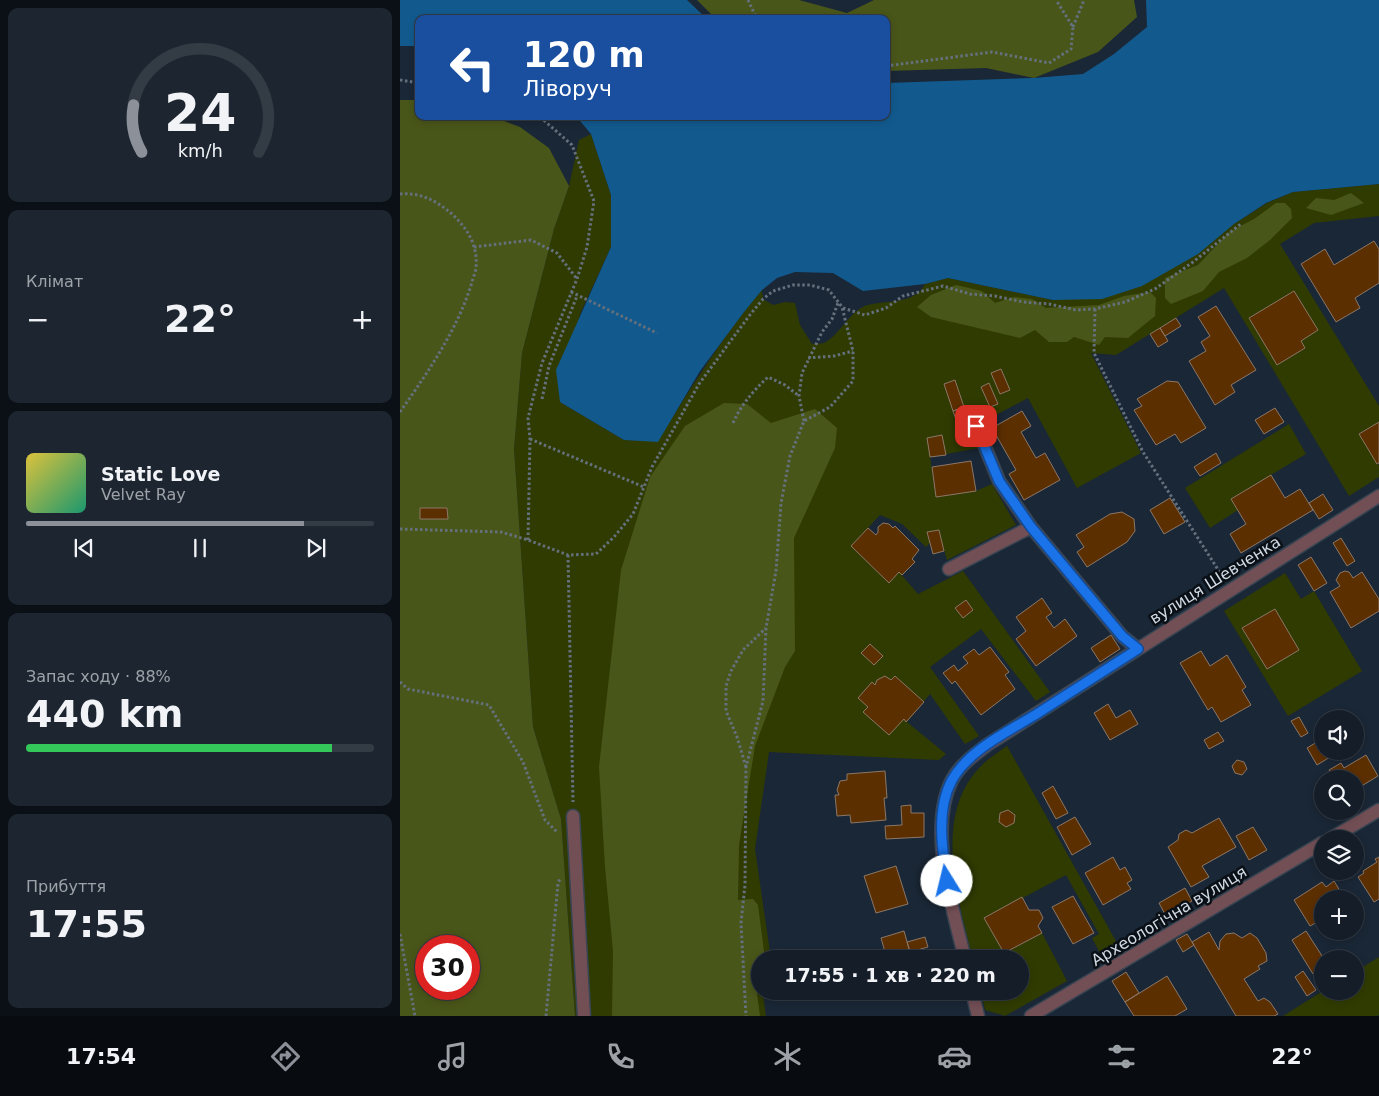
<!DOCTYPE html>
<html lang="uk">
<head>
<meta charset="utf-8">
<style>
  :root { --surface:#141d28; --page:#1d2630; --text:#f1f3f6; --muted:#9da2a8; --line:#333b45; --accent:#8c9099 }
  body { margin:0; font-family:"DejaVu Sans",sans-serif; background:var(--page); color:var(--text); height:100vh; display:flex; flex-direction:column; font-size:19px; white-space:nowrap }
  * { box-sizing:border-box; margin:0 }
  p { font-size:16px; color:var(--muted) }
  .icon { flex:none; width:28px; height:28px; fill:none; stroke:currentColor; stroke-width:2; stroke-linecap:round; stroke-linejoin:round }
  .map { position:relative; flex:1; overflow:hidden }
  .sheet { display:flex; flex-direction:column; gap:8px; padding:8px; background:#0b1016; width:400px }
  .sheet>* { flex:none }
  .top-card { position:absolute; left:15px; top:15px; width:475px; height:105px; border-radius:10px; box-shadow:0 2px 8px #0003,0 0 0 1px var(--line); background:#1a4fa0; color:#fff; overflow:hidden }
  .controls { position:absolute; left:914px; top:710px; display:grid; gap:10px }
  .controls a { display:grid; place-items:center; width:50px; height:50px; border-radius:50%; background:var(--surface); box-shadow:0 2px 8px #0003,0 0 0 1px var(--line); font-size:25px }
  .speed { position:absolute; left:15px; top:935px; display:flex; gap:10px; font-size:25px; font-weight:700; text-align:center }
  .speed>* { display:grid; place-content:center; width:65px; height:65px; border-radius:50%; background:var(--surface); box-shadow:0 2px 8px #0003,0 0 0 1px var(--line); line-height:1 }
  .speed .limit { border:8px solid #d22; background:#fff; color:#111 }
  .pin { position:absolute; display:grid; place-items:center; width:42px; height:42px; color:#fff; margin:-21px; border-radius:10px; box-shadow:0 2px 8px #0006 }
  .me { position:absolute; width:55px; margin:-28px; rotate:351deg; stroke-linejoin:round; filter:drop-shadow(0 0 4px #0008) }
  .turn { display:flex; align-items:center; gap:18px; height:105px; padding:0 25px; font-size:22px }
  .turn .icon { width:65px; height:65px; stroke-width:2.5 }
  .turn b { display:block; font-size:35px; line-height:42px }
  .big { font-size:38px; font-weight:800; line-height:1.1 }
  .sheet .tile { flex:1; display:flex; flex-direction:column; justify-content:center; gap:8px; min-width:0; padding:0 18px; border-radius:10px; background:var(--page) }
  .sheet .dial { align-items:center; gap:0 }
  .dial svg { height:130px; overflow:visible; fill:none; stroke:var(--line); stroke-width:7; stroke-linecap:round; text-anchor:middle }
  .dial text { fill:var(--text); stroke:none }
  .song { display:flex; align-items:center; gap:15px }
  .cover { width:60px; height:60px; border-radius:8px; background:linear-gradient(135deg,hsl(50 70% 55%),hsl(160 70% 35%)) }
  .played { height:5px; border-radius:2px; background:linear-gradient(90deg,var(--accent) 80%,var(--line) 80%) }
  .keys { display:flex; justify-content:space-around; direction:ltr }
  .heat { display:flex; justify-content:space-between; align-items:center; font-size:28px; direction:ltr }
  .charge { height:8px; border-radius:4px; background:linear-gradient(90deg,#34c759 88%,var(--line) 0) }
  .trip { position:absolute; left:351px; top:950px; width:278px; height:50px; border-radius:25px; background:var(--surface); box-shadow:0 2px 8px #0003,0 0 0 1px var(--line); font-weight:800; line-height:50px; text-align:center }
  .tabs { display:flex; height:80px; justify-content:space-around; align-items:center; background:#080c10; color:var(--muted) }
  .tabs .icon { width:35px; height:35px }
  .tabs .current { color:var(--accent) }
  .tabs b { font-size:22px; color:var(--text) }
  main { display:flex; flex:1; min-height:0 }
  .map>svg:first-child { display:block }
</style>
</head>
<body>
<main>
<section class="sheet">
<div class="tile dial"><svg viewBox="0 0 100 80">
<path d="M14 69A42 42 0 1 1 86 69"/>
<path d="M14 69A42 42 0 0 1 9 40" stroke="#8c9099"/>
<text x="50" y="56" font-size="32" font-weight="700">24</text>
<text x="50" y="72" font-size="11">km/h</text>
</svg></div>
<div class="tile"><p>Клімат</p>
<div class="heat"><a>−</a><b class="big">22°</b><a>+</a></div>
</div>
<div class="tile">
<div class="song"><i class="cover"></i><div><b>Static Love</b><p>Velvet Ray</p></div></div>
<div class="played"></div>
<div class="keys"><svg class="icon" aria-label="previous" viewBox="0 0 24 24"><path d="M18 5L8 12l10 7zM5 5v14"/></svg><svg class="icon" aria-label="pause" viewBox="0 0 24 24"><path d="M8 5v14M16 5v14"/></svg><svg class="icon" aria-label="next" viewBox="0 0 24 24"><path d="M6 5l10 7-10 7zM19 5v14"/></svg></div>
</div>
<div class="tile"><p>Запас ходу · 88%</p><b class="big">440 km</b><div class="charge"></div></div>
<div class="tile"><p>Прибуття</p><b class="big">17:55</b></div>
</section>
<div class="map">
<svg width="979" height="1016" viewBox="0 0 979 1016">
  <rect width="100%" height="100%" fill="#1a2736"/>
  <!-- green -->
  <path fill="#303b01" d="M191 134 211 195V247L180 314 160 402 224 440 258 441C290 389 322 337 362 290L363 299 373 305 385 302 395 303 400 325 412 344C415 343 421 344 424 343 439 336 450 311 465 306 485 299 514 306 525 284L548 278 653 300 834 224 867 203 893 192 979 184V216L914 223 880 244 979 406V422L959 434 979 466V477L949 496 824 288 716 355 691 353 741 453 677 488 628 398 581 423 579 448 530 457 536 496 576 491 592 484 616 525 547 560 538 530 527 532 530 543 526 547 502 524 480 515 451 546 489 582 499 572 518 594 563 571 650 692 636 701 581 629 530 667 579 736 565 744 530 694 507 722 546 754 539 760 369 752 355 849 371 959H360V991H373L363 994 366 1016H175L161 819 133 727 114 449 122 353 154 229 169 186 179 140Z
    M889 424 906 454 831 499 838 510 810 528 785 488Z
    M885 573 901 599 914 591 962 671 888 716 824 611Z
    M607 746 717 943 700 953 692 938 699 934 666 875 585 918 604 953 642 933 667 981 605 1016 585 1010 581 991H620V959H573C558 899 531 813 583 764 590 757 599 752 607 746Z
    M979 957V1015L977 1016H883L923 991H955V972Z"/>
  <!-- forest -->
  <path fill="#495619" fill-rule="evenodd" d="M297 0H399L447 13 474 0H734L737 17 698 52 634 78 586 68 486 71V19H316Z
    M0 100H19V116H91L120 127 149 148 169 186 154 229 122 353 114 449 133 727 161 819 175 1016H0ZM26 946H69V989H26Z
    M951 193 964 203 931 215 906 208 916 198 934 200Z
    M876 203H885L891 209 892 218 870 240 847 258 819 272 803 291 771 304 765 298V278L798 265 829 232 854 219Z
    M556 285 582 291 595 303 614 297 632 299 646 308 699 305 724 296 750 292 756 298 755 316 728 338 705 337 699 345 674 337 667 342H649L635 330 620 338 531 317 517 307 531 295Z
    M324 403 347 404 371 423 415 409 437 428 435 448 394 538 395 651 385 667 355 746 339 845 338 900 353 899 358 905 365 959H360V989L357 993 360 1016H212L213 951 205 867 199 767 221 570 250 477 285 426Z"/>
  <!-- water -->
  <path fill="#125a8e" d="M0 0H287L307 19H19V46H0Z
    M746 0H979V184L893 192 866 203 834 224 798 254 742 286 702 299 653 300 548 278 525 284 463 291 433 273 395 272 377 278 362 290 344 312 300 371 258 442 224 440 160 402 156 370 211 247V195L191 134 176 116H486V83L634 78 683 74 714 54 747 27Z"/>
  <!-- building -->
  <path fill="#5c2f00" stroke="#8b7768" d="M974 241 979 249V283L955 298 960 308 936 322 901 264 925 249 934 265Z
    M894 291 918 330 901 341 905 348 877 365 849 318Z
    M816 306 856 370 831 385 835 392 815 405 789 361 806 351 801 342 810 336 798 317Z
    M776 318 781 326 765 336 760 328Z
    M760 328 768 341 758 347 750 334Z
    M601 369 610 390 600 394 591 373Z
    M555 380 564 407 553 411 544 384Z
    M767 381 778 382 806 428 781 443 775 434 756 445 734 410 742 406 737 399Z
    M589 383 598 404 590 407 581 387Z
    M564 407 571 428 560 431 553 411Z
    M875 408 884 422 864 434 855 420Z
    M622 411 631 426 621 432 636 458 645 453 660 480 624 500 609 474 616 470 592 428Z
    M979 422V463L977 464 959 434Z
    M542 435 546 455 530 457 527 438Z
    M816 453 821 463 800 476 794 467Z
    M571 461 576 491 536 497 532 467Z
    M871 475 885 498 900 489 913 510 841 553 830 534 846 524 831 499Z
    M923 494 933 510 919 519 909 503Z
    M770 498 785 522 764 534 750 510Z
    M20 508H47L48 519H20Z
    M722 512 734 519 735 531 727 542 687 567 677 552 684 547 676 535 710 514Z
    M483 523 489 524 493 528 495 526 519 550 512 559 515 562 502 575 499 572 489 583 451 546 468 528 476 535 478 532V527Z
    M539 530 544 551 533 554 527 532Z
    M941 538 955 561 947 566 933 543Z
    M911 557 927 583 914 591 898 565Z
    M945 571 949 572 953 578 962 572 979 599V611L951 628 930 592 940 586 936 580 940 573Z
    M642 598 652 613 646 617 654 628 665 619 677 636 636 666 616 639 626 631 616 617Z
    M566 600 573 610 563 618 555 608Z
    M875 609 899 650 867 669 842 628Z
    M711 635 720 649 700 662 691 648Z
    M470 644 483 656 474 665 461 653Z
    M590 647 609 672 605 675 615 689 581 715 555 681 552 684 543 673 554 665 558 671 568 663 563 657 574 649 579 655Z
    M801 651 810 666 827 655 846 687 842 690 851 705 821 722 812 707 808 710 780 663Z
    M485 676 491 680 495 676 524 702 506 722 504 719 489 735 463 712 468 707 458 698 472 682 475 685 477 680Z
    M708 704 716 718 730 710 738 724 710 740 694 713Z
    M899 717 908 733 901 737 891 721Z
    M818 732 824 741 809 749 804 740Z
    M922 739V751H940L917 765 907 748Z
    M966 755 978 776 955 790V779H934L929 770 941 763 944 768Z
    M837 760 844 762 847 769 842 775 835 773 832 766Z
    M485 771 487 798H484L486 820 451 823 450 815 437 816 435 795H439L437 790 440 781 447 780V774Z
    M653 786 668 813 656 819 642 793Z
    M511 805V813H524V837L486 839 485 826 502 825 501 806Z
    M608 810 615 815 614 823 606 827 599 822 600 813Z
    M675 817 691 844 672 855 657 827Z
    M819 818 836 847 802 866 809 877 791 887 768 847 778 840 779 834 786 830 792 833Z
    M853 827 867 850 849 860 836 836Z
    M713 857 720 870 725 867 732 880 727 883 731 889 703 905 685 873Z
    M979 857V899L974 902 958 877 964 873 963 871 977 862 975 859Z
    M496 866 508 904 476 913 464 876Z
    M934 881 945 899H922V923L920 924 919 921 910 926 894 900 922 882 926 887Z
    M785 888 792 901 766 916 759 903Z
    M673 896 694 933 673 944 652 907Z
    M622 897 629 910H639L643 918 638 926 642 933 604 953 584 918Z
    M504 931 510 952 487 959 481 938Z
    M906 931 924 959H922V968L913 974 892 940Z
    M809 932 819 950 820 941 826 934 834 933 842 938 850 933 857 938 866 953 867 961 858 966 860 969 844 979 858 1001 864 998 870 1002 878 1014 874 1016H836L792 942Z
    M787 934 794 945 783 952 776 940Z
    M525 937 528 947 510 952 507 942Z
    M531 953 533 959H512Z
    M903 971 916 990 907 996 895 977Z
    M726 972 739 993 725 1002 712 981Z
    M767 976 787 1009 775 1016H734L725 1002Z"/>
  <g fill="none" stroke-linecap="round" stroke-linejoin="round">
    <defs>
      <path id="minor" d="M576 425 599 481 631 527 722 636 738 649
        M549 569 631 527
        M173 816 184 1016
        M930 839 979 810
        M565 959C553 909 527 829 552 780 560 765 574 755 587 745L979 496
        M572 991 578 1016
        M631 1016 922 843"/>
    </defs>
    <!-- minor casing -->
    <use href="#minor" stroke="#374452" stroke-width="15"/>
    <!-- path -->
    <path stroke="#65707d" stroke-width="3" stroke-dasharray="2.5 2.5" stroke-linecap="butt" d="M348 0 357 19
      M673 27 684 0
      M486 66 592 52 649 63 671 49 673 27 656 0
      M0 80 19 83
      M0 194C20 192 37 201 52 214 67 228 78 245 76 267 76 272 73 277 72 282 58 329 28 372 0 412
      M74 247 131 240 157 253 177 279
      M171 292 257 333
      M443 308 465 315 486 308 503 296 543 286 570 294 595 296 623 302 649 304 676 310 695 309 725 302 755 289 793 262 842 223
      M695 309 694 353 743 452 824 579
      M408 358 434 356 453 351
      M142 399 149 366 177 296
      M404 421 399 396 402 373 422 332 432 319 438 303
      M333 423C341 405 353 391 368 377L385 385 399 396
      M130 439 244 487
      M0 529 101 532 128 540 168 555 196 554 214 537 233 514 252 467 299 384 349 316 363 299 373 291 393 285H410L429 290 442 307 453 351V381L430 407 404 421 390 456 381 503 376 571 366 628 363 701 346 767 345 885 341 923 346 1016
      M128 540 130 439 128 418 142 363 177 279 187 247 194 201 172 145 139 116
      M168 555 173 802
      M0 682 8 689 89 705 123 762 145 820 158 833
      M346 767 337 737 326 711V686L331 671 343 650 366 628
      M0 934 15 1016
      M146 1016 158 883 160 879"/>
    <!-- minor -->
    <use href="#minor" stroke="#724f55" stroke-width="12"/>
  </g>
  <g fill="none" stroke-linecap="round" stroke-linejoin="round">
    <defs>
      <path id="route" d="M547 881C542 849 536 809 552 780 569 750 607 732 635 715 669 693 704 671 738 649L722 636 631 527 599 481 576 426"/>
    </defs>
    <!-- route casing -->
    <use href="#route" stroke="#114b97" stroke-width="12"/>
    <!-- route -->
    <use href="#route" stroke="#1a73e8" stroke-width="9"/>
  </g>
  <g text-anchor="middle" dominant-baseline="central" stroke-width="5" stroke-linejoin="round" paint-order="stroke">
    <!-- street labels -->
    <g font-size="16" fill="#d1dae4" stroke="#0a1016">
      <text transform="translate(815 580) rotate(-32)">вулиця Шевченка</text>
      <text transform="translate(769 916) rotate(-31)">Археологічна вулиця</text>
    </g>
  </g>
</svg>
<div class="controls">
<a><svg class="icon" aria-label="sound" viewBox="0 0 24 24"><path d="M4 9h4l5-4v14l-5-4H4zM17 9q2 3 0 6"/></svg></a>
<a><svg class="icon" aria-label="search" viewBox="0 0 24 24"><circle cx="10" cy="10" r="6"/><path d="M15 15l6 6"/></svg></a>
<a><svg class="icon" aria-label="layers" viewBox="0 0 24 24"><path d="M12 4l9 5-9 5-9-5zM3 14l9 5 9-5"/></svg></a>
<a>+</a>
<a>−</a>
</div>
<div class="speed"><div class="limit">30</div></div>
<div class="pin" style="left:576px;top:426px;background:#d93025"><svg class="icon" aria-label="arrive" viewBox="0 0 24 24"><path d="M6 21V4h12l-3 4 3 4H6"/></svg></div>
<svg class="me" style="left:547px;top:881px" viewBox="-20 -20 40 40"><circle r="19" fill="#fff"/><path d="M0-13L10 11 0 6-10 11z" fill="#1a73e8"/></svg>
<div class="trip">17:55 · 1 хв · 220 m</div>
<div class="top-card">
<div class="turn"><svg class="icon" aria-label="left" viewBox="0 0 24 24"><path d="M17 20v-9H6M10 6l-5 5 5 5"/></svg><div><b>120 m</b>Ліворуч</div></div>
</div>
</div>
</main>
<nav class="tabs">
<b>17:54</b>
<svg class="icon current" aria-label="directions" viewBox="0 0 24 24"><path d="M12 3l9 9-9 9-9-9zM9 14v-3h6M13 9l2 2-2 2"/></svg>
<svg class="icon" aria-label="music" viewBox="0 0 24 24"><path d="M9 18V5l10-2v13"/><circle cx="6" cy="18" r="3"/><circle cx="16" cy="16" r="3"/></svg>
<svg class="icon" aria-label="phone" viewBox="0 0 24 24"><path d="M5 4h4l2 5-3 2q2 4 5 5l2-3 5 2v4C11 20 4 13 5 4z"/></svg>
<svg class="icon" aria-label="climate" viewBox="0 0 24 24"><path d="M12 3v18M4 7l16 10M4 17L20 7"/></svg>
<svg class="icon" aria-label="car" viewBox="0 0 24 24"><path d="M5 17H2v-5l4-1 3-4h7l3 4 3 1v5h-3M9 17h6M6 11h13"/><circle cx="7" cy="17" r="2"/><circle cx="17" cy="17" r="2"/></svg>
<svg class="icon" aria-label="filters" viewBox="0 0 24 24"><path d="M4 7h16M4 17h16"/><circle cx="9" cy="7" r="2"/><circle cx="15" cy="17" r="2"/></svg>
<b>22°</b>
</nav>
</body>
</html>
